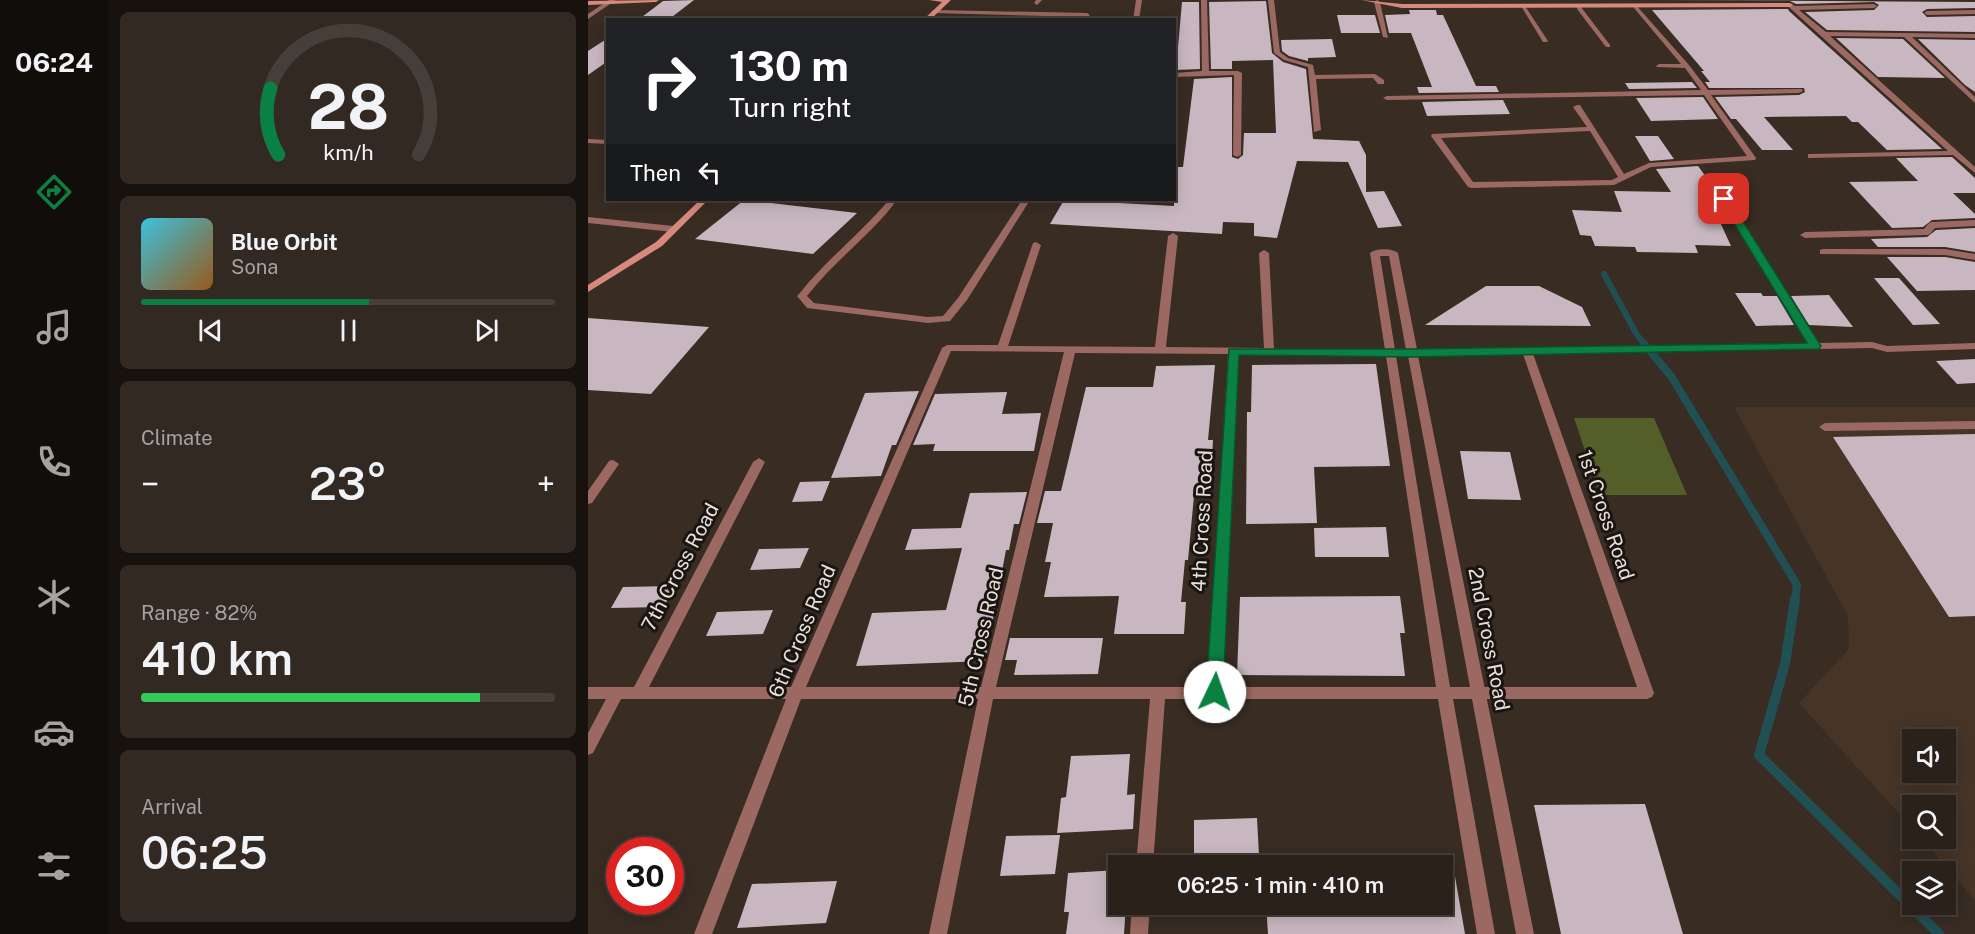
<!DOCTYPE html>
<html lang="en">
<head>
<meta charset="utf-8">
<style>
  :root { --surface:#2a211a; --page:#322923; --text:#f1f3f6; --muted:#a5a3a2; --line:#463e39; --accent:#0b8043 }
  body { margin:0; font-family:"Public Sans",sans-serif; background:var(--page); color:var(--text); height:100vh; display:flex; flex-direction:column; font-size:22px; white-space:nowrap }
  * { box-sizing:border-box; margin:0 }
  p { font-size:20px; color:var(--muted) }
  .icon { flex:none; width:33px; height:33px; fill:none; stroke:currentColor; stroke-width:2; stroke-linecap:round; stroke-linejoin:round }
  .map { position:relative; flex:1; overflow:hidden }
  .details { display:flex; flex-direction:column; gap:12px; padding:12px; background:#17120e; width:480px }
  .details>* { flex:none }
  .top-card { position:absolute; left:18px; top:18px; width:570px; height:183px; border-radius:0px; box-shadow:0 3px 15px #0003,0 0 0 2px var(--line); background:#202124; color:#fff; overflow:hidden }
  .fabs { position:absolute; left:1314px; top:729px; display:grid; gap:12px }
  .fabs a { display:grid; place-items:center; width:54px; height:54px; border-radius:0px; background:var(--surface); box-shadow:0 3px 15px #0003,0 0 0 2px var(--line); font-size:30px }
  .speed { position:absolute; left:18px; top:837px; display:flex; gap:12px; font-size:30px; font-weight:700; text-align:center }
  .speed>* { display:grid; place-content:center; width:78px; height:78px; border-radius:50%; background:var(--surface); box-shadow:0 3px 15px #0003,0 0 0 2px var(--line); line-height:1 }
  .speed .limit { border:9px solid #d22; background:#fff; color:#111 }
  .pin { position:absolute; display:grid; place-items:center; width:51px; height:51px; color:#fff; margin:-26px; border-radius:12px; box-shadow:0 3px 9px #0006 }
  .me { position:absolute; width:66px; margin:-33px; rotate:3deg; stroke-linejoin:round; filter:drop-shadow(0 0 4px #0008) }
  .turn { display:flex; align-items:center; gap:21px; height:126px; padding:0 24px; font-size:27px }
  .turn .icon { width:78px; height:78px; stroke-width:2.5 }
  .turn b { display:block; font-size:42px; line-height:51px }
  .then { display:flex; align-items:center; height:57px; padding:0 24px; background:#0003; gap:12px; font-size:22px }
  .big { font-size:45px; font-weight:600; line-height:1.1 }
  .details .card { flex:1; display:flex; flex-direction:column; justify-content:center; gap:9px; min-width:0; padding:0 21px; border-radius:9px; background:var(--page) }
  .details .dial { align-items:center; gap:0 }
  .dial svg { height:156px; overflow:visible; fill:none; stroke:var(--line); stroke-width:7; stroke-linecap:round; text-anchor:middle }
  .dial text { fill:var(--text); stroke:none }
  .song { display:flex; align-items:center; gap:18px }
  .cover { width:72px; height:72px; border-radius:9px; background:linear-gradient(135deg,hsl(190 70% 55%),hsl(30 70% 35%)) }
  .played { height:6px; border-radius:3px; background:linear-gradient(90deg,var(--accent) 55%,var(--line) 55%) }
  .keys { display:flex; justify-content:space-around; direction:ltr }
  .heat { display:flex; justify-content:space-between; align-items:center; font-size:33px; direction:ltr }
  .charge { height:9px; border-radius:4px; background:linear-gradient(90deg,#34c759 82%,var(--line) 0) }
  .trip { position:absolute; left:520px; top:855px; width:345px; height:60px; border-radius:0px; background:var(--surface); box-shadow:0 3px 15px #0003,0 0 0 2px var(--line); font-weight:600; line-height:60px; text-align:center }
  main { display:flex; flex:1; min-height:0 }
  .dock { display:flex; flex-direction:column; width:108px; justify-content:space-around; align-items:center; background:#110d0a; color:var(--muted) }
  .dock .icon { width:42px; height:42px }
  .dock .current { color:var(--accent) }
  .dock b { font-size:27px; color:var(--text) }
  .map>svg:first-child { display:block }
</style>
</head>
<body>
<main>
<nav class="dock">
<b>06:24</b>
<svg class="icon current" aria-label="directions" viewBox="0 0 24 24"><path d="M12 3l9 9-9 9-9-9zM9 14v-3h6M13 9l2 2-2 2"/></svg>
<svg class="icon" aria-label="music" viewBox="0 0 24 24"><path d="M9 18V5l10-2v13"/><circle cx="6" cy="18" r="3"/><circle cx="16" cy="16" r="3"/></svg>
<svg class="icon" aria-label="phone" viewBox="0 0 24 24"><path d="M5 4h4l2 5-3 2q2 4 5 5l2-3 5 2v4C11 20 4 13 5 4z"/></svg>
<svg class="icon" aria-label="climate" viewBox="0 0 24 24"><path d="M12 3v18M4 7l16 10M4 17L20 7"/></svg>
<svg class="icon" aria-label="car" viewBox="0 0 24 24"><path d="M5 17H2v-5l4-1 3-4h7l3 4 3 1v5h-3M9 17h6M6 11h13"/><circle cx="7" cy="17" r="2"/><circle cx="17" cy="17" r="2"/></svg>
<svg class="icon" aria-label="filters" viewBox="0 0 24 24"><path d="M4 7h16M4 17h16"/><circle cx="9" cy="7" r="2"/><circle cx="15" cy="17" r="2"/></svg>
</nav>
<section class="details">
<div class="card dial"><svg viewBox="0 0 100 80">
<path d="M14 69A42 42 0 1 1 86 69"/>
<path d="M14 69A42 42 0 0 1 10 35" stroke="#0b8043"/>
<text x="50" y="56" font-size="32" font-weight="700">28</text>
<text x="50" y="72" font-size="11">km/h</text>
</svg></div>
<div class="card">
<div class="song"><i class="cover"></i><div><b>Blue Orbit</b><p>Sona</p></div></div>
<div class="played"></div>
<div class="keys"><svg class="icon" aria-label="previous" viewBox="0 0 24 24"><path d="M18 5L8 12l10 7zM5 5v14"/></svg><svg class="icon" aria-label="pause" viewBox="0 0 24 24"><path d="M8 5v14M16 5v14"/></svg><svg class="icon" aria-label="next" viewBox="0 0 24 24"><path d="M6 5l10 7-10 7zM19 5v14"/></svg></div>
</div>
<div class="card"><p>Climate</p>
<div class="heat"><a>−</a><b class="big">23°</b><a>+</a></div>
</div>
<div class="card"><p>Range · 82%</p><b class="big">410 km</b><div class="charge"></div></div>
<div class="card"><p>Arrival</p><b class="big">06:25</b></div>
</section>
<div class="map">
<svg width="1387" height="934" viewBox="0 0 1387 934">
  <rect width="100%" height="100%" fill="#382c23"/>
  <!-- built -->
  <path fill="#463427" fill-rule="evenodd" d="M1146 407H1387V900L1334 839 1358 838V806H1324V828L1211 703 1261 649 1260 616ZM1324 740H1358V772H1324Z"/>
  <!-- green -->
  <path fill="#545e28" d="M986 418H1066L1099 495H1012Z"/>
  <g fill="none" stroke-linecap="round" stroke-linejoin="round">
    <!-- stream-far2 -->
    <path stroke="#205054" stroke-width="6" d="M1016 274 1049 335 1057 345"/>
    <!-- stream-far1 -->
    <path stroke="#205054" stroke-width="8" d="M1056 344 1083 376 1209 585 1207 600"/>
    <!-- stream -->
    <path stroke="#205054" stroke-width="10" d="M1207 599 1197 664 1171 755 1351 934"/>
  </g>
  <!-- building -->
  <path fill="#c8b7c0" d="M106 0 80 20H50L75 1Z
    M1057 0 1387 2V8L1339 9 1334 12 1339 17 1387 16V32L1239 30 1217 12 1286 10 1291 5 1286 2 1208 4 1202 1Z
    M678 1 684 53 695 62 718 69 725 139 771 141 778 155V192L796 191 814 226 790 228 760 162 709 161 689 238 666 236V223L635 222 634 234 462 224 476 200 586 206V167H595L606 79 644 77V157L650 159 655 155 656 133H688L685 60 644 61V69H623L621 2Z
    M594 2H611L612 69 588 70Z
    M1200 9 1201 11 1354 149 1299 150 1270 122H1264L1258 116 1176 117 1205 150H1174L1148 119H1143L1127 97 1211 95 1217 92 1216 88H1121L1117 82H1122L1113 71H1116L1064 10Z
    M821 10H848L849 15H855L888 86H908L911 92 831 93 829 87H844L823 33H801L797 15 822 14Z
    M749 15H787L792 33H753Z
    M20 38V61L0 75V51Z
    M1248 38 1315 39 1357 78 1290 77Z
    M744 39 748 57 720 58V61L701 56 694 51 693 40Z
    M1330 39 1387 40V92L1377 85Z
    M1104 82 1109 88 1041 89 1037 83Z
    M1115 97 1130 119 1063 121 1048 98Z
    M915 100 922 114 839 116 834 102Z
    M1047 136H1070L1086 159 1062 161Z
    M1364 157 1387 178V193H1365L1387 214V218L1344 220 1335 227 1304 228 1261 182 1330 181 1308 158Z
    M1110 166 1124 185H1115L1143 246 1107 245 1110 253 1049 252 1047 247 1007 246 1003 236 992 235 984 210 1034 212 1026 191 1083 192 1068 169Z
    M156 200 269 213 225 254 107 239Z
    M1387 228V252L1357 247H1290L1283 239 1339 237 1348 230Z
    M1299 257H1357L1387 262V290L1329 291Z
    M1286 278H1311L1352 324 1325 325Z
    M898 286H951L994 307 1003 326 837 325Z
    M1147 293H1173L1175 296H1189L1206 325 1168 326Z
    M1241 295 1265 327 1221 325 1203 296Z
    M0 318 121 327 63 394 0 390Z
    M1387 359V383L1369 384 1348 361Z
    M788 364 802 466 726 467 729 523 658 524 659 412H663L664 365Z
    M627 365 620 440H625L622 496H606L600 560H597L593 602H598L596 634H526L531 596 456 597 463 562H457L465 523H449L457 491H473L498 387H565L568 366Z
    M331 391 308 445H304L293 476 243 478 277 393Z
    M419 392 414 414 453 413 446 451H345L347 444 325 445 347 394Z
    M1387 434V616L1361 617 1245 437Z
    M872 451 922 452 933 500 880 499Z
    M242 481 234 501 204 502 212 482Z
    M439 492 431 524H426L421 550H418L397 661 268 666 284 613 358 610 374 548 317 550 324 529 373 528 382 493Z
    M798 527 801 557H727L726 528Z
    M221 548 212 568 162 570 171 549Z
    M86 586 76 607 23 608 35 587Z
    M812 596 817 633H812L817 676 649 675 652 597Z
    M185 610 175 634 118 636 129 612Z
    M422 638H515L510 674 426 675 429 660H417Z
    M542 754 539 795 547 794 545 829 469 833 473 798 478 797 483 756Z
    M1057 804 1095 934H973L946 805Z
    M669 818 671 856 606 859V820Z
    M472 835 467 874 412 876 418 836Z
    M865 865 877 934H680L678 904H855V866Z
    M531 870V904H538L536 934H478L481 912H476L480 873Z
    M249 881 238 923 149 928 164 884Z"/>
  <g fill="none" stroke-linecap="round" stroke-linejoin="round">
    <!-- lane -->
    <path fill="#9b6961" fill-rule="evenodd" d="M939 348 944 351 1066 693 1064 697 1059 699H890L885 697 883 693 885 689 890 687H1049L934 351Z"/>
    <!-- street -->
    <path fill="#9b6961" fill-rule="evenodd" d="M21 0H28L0 19V14Z
      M448 0H454L449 5 446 3Z
      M548 0H554L551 20H545Z
      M613 0H619L621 71H650L654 73 653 155 649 157 645 155 646 75 586 77V73L614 71Z
      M680 0H686L692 52 700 58 725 65 727 75 787 74 796 80V84H790L785 78 728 79 733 130 726 132 720 67 696 60 686 53Z
      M789 0 792 2 800 38 795 37 786 2Z
      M1202 3 1207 6 1286 4 1289 6 1286 8 1211 10 1238 32 1387 34V38L1324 37 1387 97V103L1316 37 1242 36 1387 167V173L1365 155 1220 158V154H1223L1360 151 1203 9 1199 5Z
      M1048 5 1101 65 1120 90 1214 89 1215 91 1211 93 1123 95 1168 158 1167 160 1063 167 1026 185 883 188 880 187 843 136 844 134 999 127 985 107 989 105H992L1036 174 1061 163 1159 156 1116 95 799 100 795 98 799 96 1113 90 1097 68 1069 67 1068 66 1071 64H1093L1046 8ZM1002 131 1030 177 1024 180 885 182 853 138Z
      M933 6H937L960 41 959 42H955Z
      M989 7H993L1022 45V47H1018L989 9Z
      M346 10 499 13 502 15 499 17 344 13 343 12Z
      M1387 10V14L1339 15 1336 13 1339 11Z
      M0 139 20 140V144L0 143Z
      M1133 175 1137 178 1140 199 1230 343 1284 342 1299 346 1387 343V349L1299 352 1284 348 830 356 946 934H928L884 699H865L907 934H889L850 699H577L565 866H548L562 699H405L359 934H341L390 699H213L124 934H106L198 699H33L5 753 0 755V733L18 699H0V687H46L165 462 171 458 177 462 61 687H203L354 348 359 345H410L445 243 448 242 453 245 420 346 567 347 580 236 585 233 590 236 578 347 676 348 671 253 676 250 681 253 686 349 797 350 782 253C788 248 804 248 810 253L829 349 1220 343 1132 199 1129 178ZM792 256H801L818 350H807ZM363 351 476 352 393 687H218ZM487 353 640 354 620 687H408ZM650 354 798 356 848 687H635ZM808 356H820L882 687H862Z
      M301 200H309C283 235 246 261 219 296L226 303 340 317 355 316 370 298 434 200H442L379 300 362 321 340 323 219 308 209 296 211 294C238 260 273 233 301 200Z
      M0 217 85 226 89 229 85 232 0 223Z
      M1387 220V226L1347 228 1342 234 1339 235 1217 238 1212 235 1217 232 1336 229 1341 223 1344 222Z
      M1235 249H1357L1387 254V260L1357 255 1232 254V250Z
      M1387 421V429L1237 431 1231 427 1237 423Z
      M25 460 31 464 4 503 0 504V491L21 461Z
      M544 904H562L560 934H542Z"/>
    <!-- secondary -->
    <path fill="#d8897d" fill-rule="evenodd" d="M71 0 68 2 0 5V1Z
      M341 0H363L342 20H335L354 2Z
      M773 0 814 4 1202 3 1205 5 1202 7 814 8Z
      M112 200H120L74 246 0 292V285L68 242Z"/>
  </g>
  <!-- route -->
  <path fill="#0b8043" stroke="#07532c" stroke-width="1.5" d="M1136 196 1141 199 1233 346 1231 349 823 357 651 355 635 692 633 697H621L618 692 641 349H823L1219 343 1131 199Z"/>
  <g text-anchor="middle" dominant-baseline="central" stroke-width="6" stroke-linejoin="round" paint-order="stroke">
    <!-- street labels -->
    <g font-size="20" fill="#e8e0da" stroke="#1b1512">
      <text transform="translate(1018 515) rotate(71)">1st Cross Road</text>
      <text transform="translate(614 521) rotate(-87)">4th Cross Road</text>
      <text transform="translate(92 567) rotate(-62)">7th Cross Road</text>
      <text transform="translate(214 631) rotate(-67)">6th Cross Road</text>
      <text transform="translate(393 637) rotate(-77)">5th Cross Road</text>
      <text transform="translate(901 639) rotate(79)">2nd Cross Road</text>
    </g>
  </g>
</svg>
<div class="fabs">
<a><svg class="icon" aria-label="sound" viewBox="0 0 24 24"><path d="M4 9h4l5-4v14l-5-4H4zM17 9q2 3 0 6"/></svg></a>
<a><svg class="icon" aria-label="search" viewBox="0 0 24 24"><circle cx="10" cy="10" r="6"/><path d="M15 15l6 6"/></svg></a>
<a><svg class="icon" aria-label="layers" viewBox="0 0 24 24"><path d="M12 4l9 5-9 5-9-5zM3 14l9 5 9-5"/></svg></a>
</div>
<div class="speed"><div class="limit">30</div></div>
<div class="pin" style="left:1136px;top:199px;background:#d93025"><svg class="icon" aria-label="arrive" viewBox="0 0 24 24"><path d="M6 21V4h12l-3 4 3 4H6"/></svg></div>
<svg class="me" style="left:627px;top:692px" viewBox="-20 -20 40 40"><circle r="19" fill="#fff"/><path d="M0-13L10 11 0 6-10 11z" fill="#0b8043"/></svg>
<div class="trip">06:25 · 1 min · 410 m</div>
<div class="top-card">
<div class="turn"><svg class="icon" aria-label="right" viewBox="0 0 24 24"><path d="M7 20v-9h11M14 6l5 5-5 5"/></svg><div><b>130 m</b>Turn right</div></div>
<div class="then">Then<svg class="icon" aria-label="left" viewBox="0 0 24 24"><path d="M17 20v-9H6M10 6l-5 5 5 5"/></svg></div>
</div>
</div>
</main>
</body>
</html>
